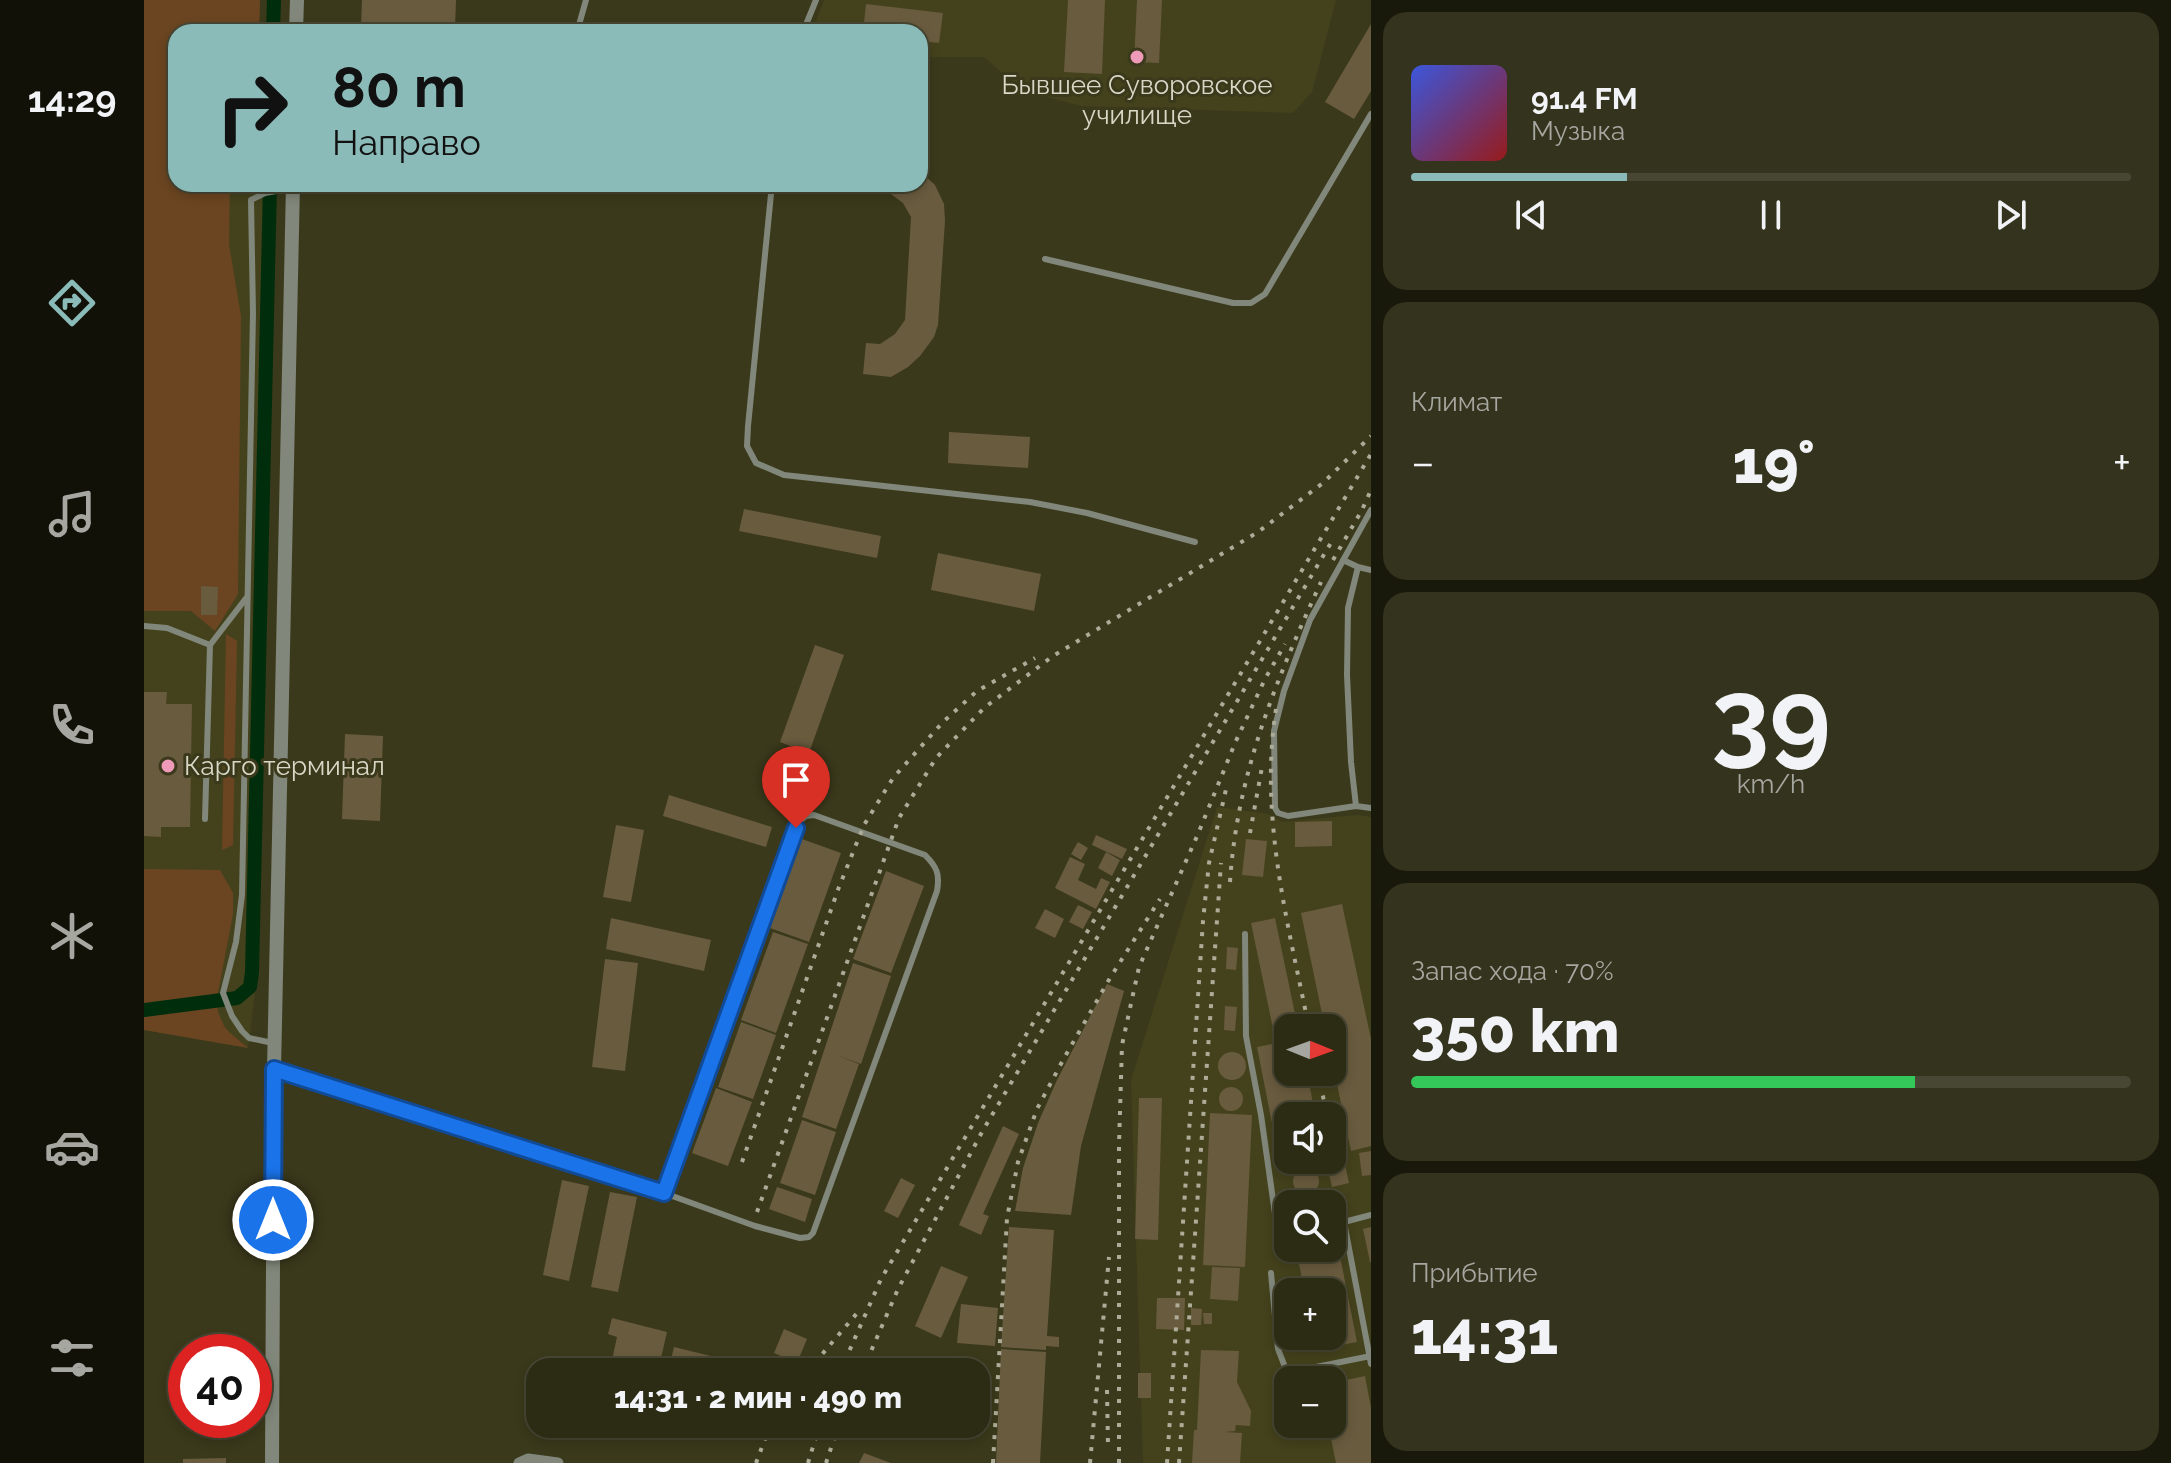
<!DOCTYPE html>
<html lang="ru">
<head>
<meta charset="utf-8">
<style>
  :root { --surface:#2c2b14; --page:#34331d; --text:#f1f3f6; --muted:#a6a7a0; --line:#484734; --accent:#8bbbb9 }
  body { margin:0; font-family:Raleway,sans-serif; background:var(--page); color:var(--text); height:100vh; display:flex; flex-direction:column; font-size:30px; white-space:nowrap }
  * { box-sizing:border-box; margin:0 }
  p { font-size:26px; color:var(--muted) }
  .icon { flex:none; width:44px; height:44px; fill:none; stroke:currentColor; stroke-width:2; stroke-linecap:round; stroke-linejoin:round }
  .map { position:relative; flex:1; overflow:hidden }
  .drawer { display:flex; flex-direction:column; gap:12px; padding:12px; background:#18180b; width:800px }
  .drawer>* { flex:none }
  .guide { position:absolute; left:24px; top:24px; width:760px; height:168px; border-radius:24px; box-shadow:0 4px 12px #0003,0 0 0 2px var(--line); background:#8bbbb9; color:#111; overflow:hidden }
  .needle { width:52px; rotate:91deg }
  .controls { position:absolute; left:1130px; top:1014px; display:grid; gap:16px }
  .controls a { display:grid; place-items:center; width:72px; height:72px; border-radius:16px; background:var(--surface); box-shadow:0 4px 12px #0003,0 0 0 2px var(--line); font-size:40px }
  .speed { position:absolute; left:24px; top:1334px; display:flex; gap:16px; font-size:40px; font-weight:700; text-align:center }
  .speed>* { display:grid; place-content:center; width:104px; height:104px; border-radius:50%; background:var(--surface); box-shadow:0 4px 12px #0003,0 0 0 2px var(--line); line-height:1 }
  .speed .limit { border:12px solid #d22; background:#fff; color:#111 }
  .pin { position:absolute; display:grid; place-items:center; width:68px; height:68px; color:#fff; margin:-82px -34px; border-radius:50% 50% 50% 0; rotate:-45deg; box-shadow:0 0 8px #0007 }
  .pin .icon { rotate:45deg }
  .me { position:absolute; width:88px; margin:-44px; rotate:0deg; stroke-linejoin:round; filter:drop-shadow(0 0 6px #0008) }
  .turn { display:flex; align-items:center; gap:28px; height:168px; padding:0 32px; font-size:36px }
  .turn .icon { width:104px; height:104px; stroke-width:2.5 }
  .turn b { display:block; font-size:56px; line-height:68px }
  .big { font-size:60px; font-weight:800; line-height:1.1 }
  .drawer .widget { flex:1; display:flex; flex-direction:column; justify-content:center; gap:12px; min-width:0; padding:0 28px; border-radius:24px; background:var(--page) }
  .drawer .dial { align-items:center; gap:0 }
  .dial b { font-size:104px; line-height:1 }
  .song { display:flex; align-items:center; gap:24px }
  .cover { width:96px; height:96px; border-radius:12px; background:linear-gradient(135deg,hsl(230 70% 55%),hsl(0 70% 35%)) }
  .played { height:8px; border-radius:4px; background:linear-gradient(90deg,var(--accent) 30%,var(--line) 30%) }
  .keys { display:flex; justify-content:space-around; direction:ltr }
  .heat { display:flex; justify-content:space-between; align-items:center; font-size:44px; direction:ltr }
  .charge { height:12px; border-radius:6px; background:linear-gradient(90deg,#34c759 70%,var(--line) 0) }
  .trip { position:absolute; left:382px; top:1358px; width:464px; height:80px; border-radius:24px; background:var(--surface); box-shadow:0 4px 12px #0003,0 0 0 2px var(--line); font-weight:800; line-height:80px; text-align:center }
  main { display:flex; flex:1; min-height:0 }
  .dock { display:flex; flex-direction:column; width:144px; justify-content:space-around; align-items:center; background:#121108; color:var(--muted) }
  .dock .icon { width:56px; height:56px }
  .dock .selected { color:var(--accent) }
  .dock b { font-size:36px; color:var(--text) }
  .map>svg:first-child { display:block }
</style>
</head>
<body>
<main>
<nav class="dock">
<b>14:29</b>
<svg class="icon selected" aria-label="directions" viewBox="0 0 24 24"><path d="M12 3l9 9-9 9-9-9zM9 14v-3h6M13 9l2 2-2 2"/></svg>
<svg class="icon" aria-label="music" viewBox="0 0 24 24"><path d="M9 18V5l10-2v13"/><circle cx="6" cy="18" r="3"/><circle cx="16" cy="16" r="3"/></svg>
<svg class="icon" aria-label="phone" viewBox="0 0 24 24"><path d="M5 4h4l2 5-3 2q2 4 5 5l2-3 5 2v4C11 20 4 13 5 4z"/></svg>
<svg class="icon" aria-label="climate" viewBox="0 0 24 24"><path d="M12 3v18M4 7l16 10M4 17L20 7"/></svg>
<svg class="icon" aria-label="car" viewBox="0 0 24 24"><path d="M5 17H2v-5l4-1 3-4h7l3 4 3 1v5h-3M9 17h6M6 11h13"/><circle cx="7" cy="17" r="2"/><circle cx="17" cy="17" r="2"/></svg>
<svg class="icon" aria-label="filters" viewBox="0 0 24 24"><path d="M4 7h16M4 17h16"/><circle cx="9" cy="7" r="2"/><circle cx="15" cy="17" r="2"/></svg>
</nav>
<div class="map">
<svg width="1227" height="1463" viewBox="0 0 1227 1463">
  <rect width="100%" height="100%" fill="#3b391b"/>
  <!-- built -->
  <path fill="#44421c" fill-rule="evenodd" d="M0 0H116L115 32H32V184H121L114 968 104 1048 0 1030Z
    M680 0H1192L1168 92 1149 113 937 106 878 90 840 57H776V32H668Z
    M1073 807 1125 814 1138 822 1213 815 1227 817V1463H999L987 1080ZM1144 1028H1188V1072H1144ZM1144 1116H1188V1160H1144ZM1144 1204H1188V1248H1144ZM1144 1292H1188V1336H1144ZM1144 1380H1188V1424H1144Z"/>
  <!-- green -->
  <path fill="#6b4521" d="M0 0H116L115 32H32V184H86L85 244 97 316 94 594 71 631 47 611H0Z
    M82 634 93 641 89 845 78 850Z
    M0 869 76 870 89 893V914L73 998 74 1012 80 1026 85 1032 104 1048 0 1030Z"/>
  <g fill="none" stroke-linecap="round" stroke-linejoin="round">
    <!-- canal -->
    <path stroke="#002e0c" stroke-width="14" d="M129 32 130 0
      M0 1010 93 998 106 987 108 972 126 184"/>
  </g>
  <!-- building -->
  <path fill="#695b3e" d="M218 0H312L311 29 217 27Z
    M924 0H961L958 74 920 72Z
    M993 0H1018L1015 63 990 62Z
    M722 4 799 13 795 43 776 41V32H719Z
    M1227 24V91L1210 119 1181 102Z
    M776 171 791 185 800 204 801 221 794 325 790 337 776 356 764 367 747 377 719 374 722 343 736 344 751 334 761 320 767 217 759 203 747 194 732 188V184H776Z
    M805 432 886 437 884 468 804 463Z
    M600 509 737 536 733 558 595 531Z
    M794 553 897 574 890 611 787 590Z
    M57 586 74 587 73 615H57Z
    M671 645 700 655 665 753 636 742Z
    M0 692H23L22 704H48L46 827H17V837L0 836Z
    M201 734 239 736 236 821 198 819Z
    M525 795 628 827 622 847 519 816Z
    M1188 821V846L1151 847V822Z
    M472 825 500 830 487 902 459 897Z
    M952 835 983 849 978 859 948 845Z
    M658 839 697 853 665 942 626 928Z
    M1102 839 1123 841 1119 877 1098 875Z
    M934 842 944 848 937 860 927 854Z
    M962 852 976 860 968 876 954 868Z
    M926 857 941 864 934 880 952 889 957 878 966 882 952 909 911 888Z
    M742 871 780 886 747 973 709 959Z
    M1198 904 1227 1039V1146L1207 1151 1188 1060V1028H1181L1157 913Z
    M934 905 948 912 939 929 925 922Z
    M901 909 920 919 911 938 891 928Z
    M467 918 567 940 560 971 462 949Z
    M1131 918 1154 1028H1144V1035L1131 1038 1107 923Z
    M629 932 664 944 632 1033 597 1020Z
    M1083 947 1094 948 1092 970 1082 969Z
    M461 959 494 963 481 1071 448 1067Z
    M709 963 747 976 717 1064 692 1055 715 1064 692 1129 658 1117Z
    M963 984 980 991 937 1146 927 1215 871 1211 879 1168 894 1123 913 1080Z
    M1081 1006 1093 1007 1091 1031 1080 1030Z
    M597 1022 632 1035 609 1099 574 1087Z
    M1144 1041V1072H1163L1171 1114 1144 1116V1120L1128 1123 1113 1047Z
    M1074 1066a14 14 0 1 1 28 0a14 14 0 1 1-28 0Z
    M1075 1099a12 12 0 1 1 24 0a12 12 0 1 1-24 0Z
    M572 1088 608 1102 584 1166 548 1153Z
    M995 1098H1018L1014 1240 991 1239Z
    M1066 1113 1108 1115 1101 1267 1059 1265Z
    M658 1120 692 1132 671 1195 636 1183Z
    M859 1126 875 1134 839 1214 845 1216 837 1235 815 1225Z
    M1197 1146 1205 1183 1188 1187 1182 1160H1188V1148Z
    M1227 1151V1175L1218 1176 1215 1153Z
    M1149 1181a13 13 0 1 1 26 0a13 13 0 1 1-26 0Z
    M757 1178 771 1185 754 1218 740 1211Z
    M418 1180 445 1186 425 1281 399 1275Z
    M633 1187 668 1199 661 1222 625 1209Z
    M466 1192 493 1197 474 1292 447 1287Z
    M865 1227 910 1230 903 1336 915 1337V1347L902 1346V1350L857 1347Z
    M1227 1227V1262H1226L1219 1229Z
    M1194 1246 1213 1342 1172 1350 1170 1336H1188V1292H1161L1153 1255Z
    M797 1266 824 1277 797 1338 771 1326Z
    M1068 1267 1096 1268 1094 1301 1066 1299Z
    M1013 1298H1041L1040 1330 1012 1329Z
    M817 1304 854 1308 851 1346 813 1343Z
    M1047 1308 1058 1309 1057 1325H1047Z
    M1059 1313H1068V1324H1060Z
    M468 1318 523 1332 514 1371 468 1360 473 1337 464 1334Z
    M640 1329 663 1339 653 1363 630 1353Z
    M530 1347 624 1370V1372H524Z
    M857 1349 902 1352 896 1463H852Z
    M1057 1350 1095 1351 1093 1382 1107 1411 1106 1426 1092 1425 1091 1431 1081 1432 1098 1433 1096 1463H1048L1050 1430H1053Z
    M994 1373H1007V1398H994Z
    M1221 1376 1227 1408V1463H1192L1184 1424H1188V1383Z
    M720 1453 747 1463H715Z
    M82 1458V1463H39V1459Z"/>
  <g fill="none" stroke-linecap="round" stroke-linejoin="round">
    <!-- service -->
    <path stroke="#81877a" stroke-width="6" d="M433 32 442 0
      M659 32 672 0
      M628 184 604 426 603 446 612 463 640 475 886 502 943 513 1051 542
      M901 259 1089 303H1107L1121 294 1227 114
      M1227 510 1166 620 1140 691 1130 731 1131 808 1134 813 1144 816 1212 806 1227 808
      M1199 560 1214 567 1227 570
      M0 626 23 628 66 645
      M1212 806 1207 762 1203 675 1204 608 1214 567
      M61 819 66 645 103 597
      M1101 934 1102 1036 1117 1115 1133 1228 1144 1237
      M129 1043 105 1038 98 1031 88 1016 79 993 92 942 98 895 109 313 107 200 121 193 149 188
      M130 1069 520 1193 611 1226 656 1238 665 1237 669 1233 793 891C796 874 793 867 781 855L670 815 662 816 656 821 520 1193
      M1227 1215 1200 1222 1227 1364
      M1188 1225 1200 1222
      M1127 1273 1134 1349 1141 1367 1152 1371 1227 1356"/>
    <!-- minor -->
    <path stroke="#81877a" stroke-width="11" d="M375 1463 384 1459 414 1463"/>
    <!-- tertiary -->
    <path stroke="#81877a" stroke-width="14" d="M152 32 153 0
      M128 1463 130 1069 149 184"/>
    <!-- rail -->
    <path stroke="#adac98" stroke-width="4" stroke-dasharray="4 8" stroke-linecap="butt" d="M1189 560 1218 510 1227 490
      M1132 709C1115 817 1144 923 1165 1028
      M1106 833 1118 767
      M1086 882C1093 774 1132 680 1177 582
      M1174 1072 1183 1116
      M598 1162 695 887 720 825 749 778 799 722 833 691 891 658
      M613 1212 755 818 792 758 840 708 909 656 1114 532 1179 483 1227 436
      M663 1372 714 1312
      M696 1372 737 1279 1227 454
      M718 1372 754 1289 838 1132 1188 541
      M963 1390 964 1446
      M612 1463 621 1439 630 1424
      M664 1463 676 1424
      M682 1463 695 1424
      M849 1463 863 1218 874 1162 893 1109 919 1060 966 978 1016 899
      M946 1463 965 1257
      M975 1463V1145L978 1045 995 967 1054 834 1091 743 1121 679 1141 644
      M1023 1463 1059 921 1065 863 1083 785
      M1035 1463 1077 863"/>
  </g>
  <g fill="none" stroke-linecap="round" stroke-linejoin="round">
    <defs>
      <path id="route" d="M129 1220 130 1069 520 1193 652 828"/>
    </defs>
    <!-- route casing -->
    <use href="#route" stroke="#114b97" stroke-width="20"/>
    <!-- route -->
    <use href="#route" stroke="#1a73e8" stroke-width="14"/>
  </g>
  <!-- markers -->
  <g fill="#ef9ab8" stroke="#3b391b" stroke-width="3">
    <circle cx="993" cy="57" r="8"/>
    <circle cx="24" cy="766" r="8"/>
  </g>
  <g text-anchor="middle" dominant-baseline="central" stroke-width="6" stroke-linejoin="round" paint-order="stroke">
    <!-- poi labels -->
    <g font-size="26" fill="#d9d8c7" stroke="#3b391b">
      <text x="993" y="85">Бывшее Суворовское<tspan x="993" dy="30">училище</tspan></text>
      <text x="40" y="766" text-anchor="start">Карго терминал</text>
    </g>
  </g>
</svg>
<div class="controls">
<a><svg class="needle" viewBox="-14 -14 28 28"><path d="M0-13l5 13h-10z" fill="#e53935"/><path d="M0 13l5-13h-10z" fill="#a6a7a0"/></svg></a>
<a><svg class="icon" aria-label="sound" viewBox="0 0 24 24"><path d="M4 9h4l5-4v14l-5-4H4zM17 9q2 3 0 6"/></svg></a>
<a><svg class="icon" aria-label="search" viewBox="0 0 24 24"><circle cx="10" cy="10" r="6"/><path d="M15 15l6 6"/></svg></a>
<a>+</a>
<a>−</a>
</div>
<div class="speed"><div class="limit">40</div></div>
<div class="pin" style="left:652px;top:828px;background:#d93025"><svg class="icon" aria-label="arrive" viewBox="0 0 24 24"><path d="M6 21V4h12l-3 4 3 4H6"/></svg></div>
<svg class="me" style="left:129px;top:1220px" viewBox="-20 -20 40 40"><circle r="17" fill="#1a73e8" stroke="#fff" stroke-width="3"/><path d="M0-11L8 9 0 5-8 9z" fill="#fff"/></svg>
<div class="trip">14:31 · 2 мин · 490 m</div>
<div class="guide">
<div class="turn"><svg class="icon" aria-label="right" viewBox="0 0 24 24"><path d="M7 20v-9h11M14 6l5 5-5 5"/></svg><div><b>80 m</b>Направо</div></div>
</div>
</div>
<section class="drawer">
<div class="widget">
<div class="song"><i class="cover"></i><div><b>91.4 FM</b><p>Музыка</p></div></div>
<div class="played"></div>
<div class="keys"><svg class="icon" aria-label="previous" viewBox="0 0 24 24"><path d="M18 5L8 12l10 7zM5 5v14"/></svg><svg class="icon" aria-label="pause" viewBox="0 0 24 24"><path d="M8 5v14M16 5v14"/></svg><svg class="icon" aria-label="next" viewBox="0 0 24 24"><path d="M6 5l10 7-10 7zM19 5v14"/></svg></div>
</div>
<div class="widget"><p>Климат</p>
<div class="heat"><a>−</a><b class="big">19°</b><a>+</a></div>
</div>
<div class="widget dial"><b>39</b><p>km/h</p></div>
<div class="widget"><p>Запас хода · 70%</p><b class="big">350 km</b><div class="charge"></div></div>
<div class="widget"><p>Прибытие</p><b class="big">14:31</b></div>
</section>
</main>
</body>
</html>
